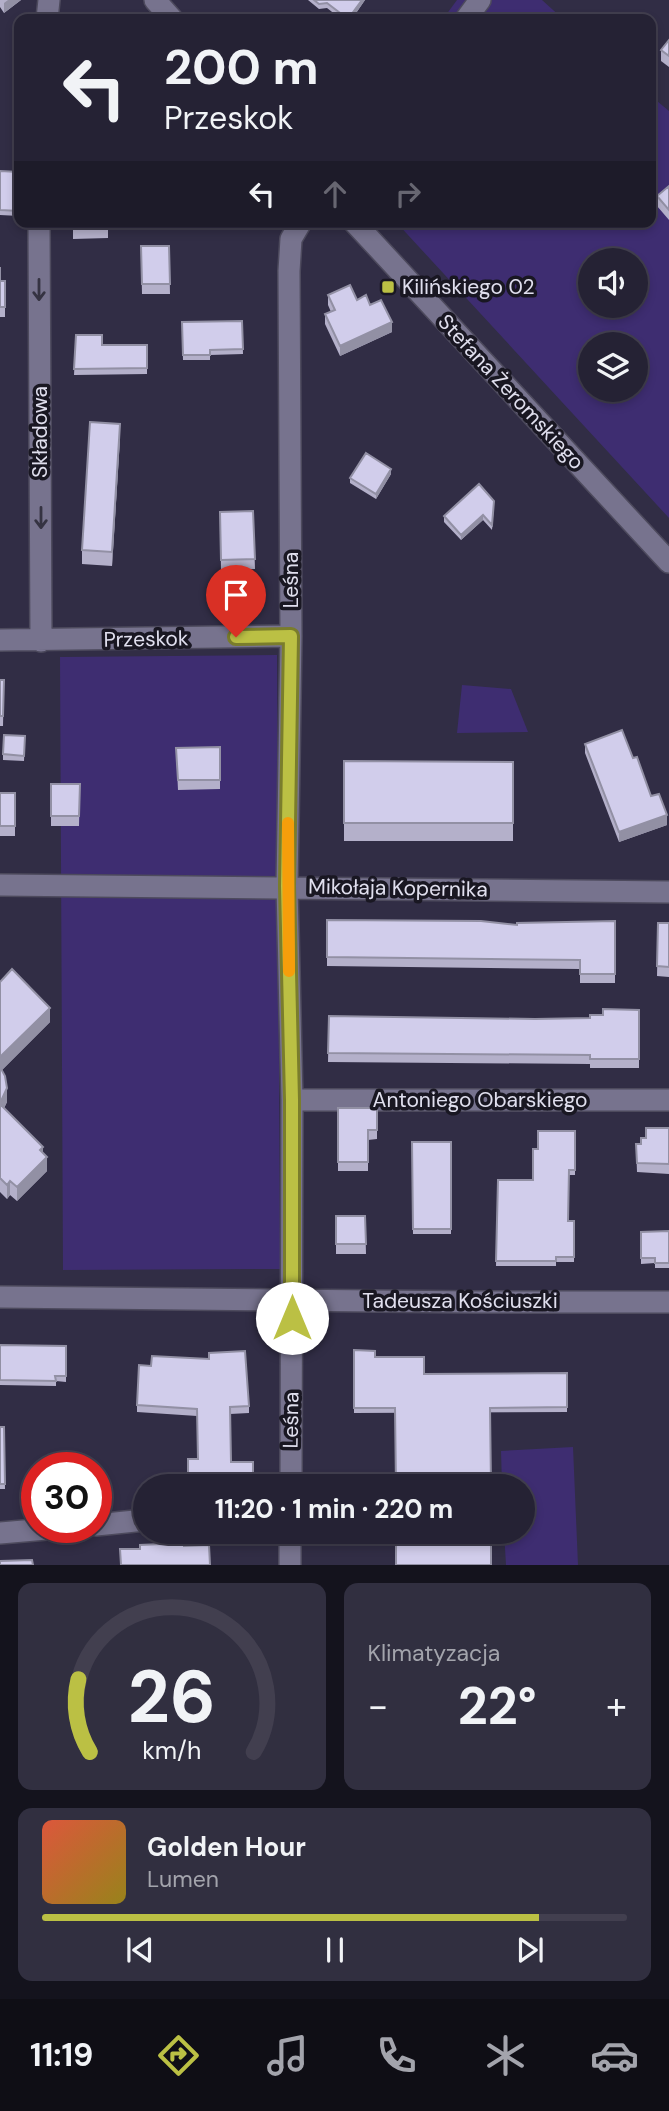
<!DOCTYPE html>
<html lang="pl">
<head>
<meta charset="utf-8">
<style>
  :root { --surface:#252234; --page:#312f40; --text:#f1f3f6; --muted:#a3a4ac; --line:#423f4f; --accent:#bbc044 }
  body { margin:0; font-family:"DM Sans",sans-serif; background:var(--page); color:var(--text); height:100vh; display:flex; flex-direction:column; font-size:26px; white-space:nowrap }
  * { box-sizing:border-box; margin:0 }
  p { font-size:23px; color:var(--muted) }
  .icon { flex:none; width:38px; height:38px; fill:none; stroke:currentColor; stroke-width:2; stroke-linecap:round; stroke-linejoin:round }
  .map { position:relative; height:1565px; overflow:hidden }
  .details { display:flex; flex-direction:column; gap:18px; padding:18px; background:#14131d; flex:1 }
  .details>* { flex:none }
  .guide { position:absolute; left:14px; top:14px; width:642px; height:214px; border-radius:14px; box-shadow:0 4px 10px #0003,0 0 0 2px var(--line); background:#252234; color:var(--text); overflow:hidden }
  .fabs { position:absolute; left:578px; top:248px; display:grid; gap:14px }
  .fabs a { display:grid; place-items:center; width:70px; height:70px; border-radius:50%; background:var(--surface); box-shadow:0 4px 10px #0003,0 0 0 2px var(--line); font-size:35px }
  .speed { position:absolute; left:21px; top:1452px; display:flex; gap:14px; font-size:35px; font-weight:700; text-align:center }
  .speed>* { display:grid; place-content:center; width:91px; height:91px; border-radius:50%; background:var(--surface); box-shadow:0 4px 10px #0003,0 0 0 2px var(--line); line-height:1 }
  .speed .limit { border:10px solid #d22; background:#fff; color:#111 }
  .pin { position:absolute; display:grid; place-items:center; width:60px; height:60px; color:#fff; margin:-72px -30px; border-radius:50% 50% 50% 0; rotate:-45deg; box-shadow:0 0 7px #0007 }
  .pin .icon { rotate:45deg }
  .me { position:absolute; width:77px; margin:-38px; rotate:0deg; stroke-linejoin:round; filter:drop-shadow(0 0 5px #0008) }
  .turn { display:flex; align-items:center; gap:24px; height:147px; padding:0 35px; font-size:32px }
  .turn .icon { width:91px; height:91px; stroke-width:2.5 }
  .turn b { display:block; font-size:49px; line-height:60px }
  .lanes { display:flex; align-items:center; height:66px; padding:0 35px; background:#0003; justify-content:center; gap:35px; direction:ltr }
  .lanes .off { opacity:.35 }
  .big { font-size:52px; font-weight:700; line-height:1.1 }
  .details .card { flex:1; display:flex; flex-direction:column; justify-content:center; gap:10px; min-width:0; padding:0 24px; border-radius:14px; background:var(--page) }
  .details .dial { align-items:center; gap:0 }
  .dial svg { height:182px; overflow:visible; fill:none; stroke:var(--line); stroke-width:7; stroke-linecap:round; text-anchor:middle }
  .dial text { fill:var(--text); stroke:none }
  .song { display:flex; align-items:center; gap:21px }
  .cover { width:84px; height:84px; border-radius:10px; background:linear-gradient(135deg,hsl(10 70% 55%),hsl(50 70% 35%)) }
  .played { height:7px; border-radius:4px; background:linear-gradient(90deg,var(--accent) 85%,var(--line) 85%) }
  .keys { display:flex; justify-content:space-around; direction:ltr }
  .heat { display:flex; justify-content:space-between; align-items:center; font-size:38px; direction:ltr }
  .details .tiles { flex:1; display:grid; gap:18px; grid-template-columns:1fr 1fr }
  .card:last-child { grid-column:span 2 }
  .trip { position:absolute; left:133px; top:1474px; width:402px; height:70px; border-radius:35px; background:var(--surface); box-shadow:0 4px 10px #0003,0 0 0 2px var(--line); font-weight:700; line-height:70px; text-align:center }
  .tabs { display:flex; height:112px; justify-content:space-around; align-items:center; background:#0f0e15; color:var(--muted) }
  .tabs .icon { width:49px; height:49px }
  .tabs .selected { color:var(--accent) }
  .tabs b { font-size:32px; color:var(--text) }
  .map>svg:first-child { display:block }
</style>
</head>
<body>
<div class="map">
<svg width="669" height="1565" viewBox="0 0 669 1565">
  <rect width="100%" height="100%" fill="#312d45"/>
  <!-- green -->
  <path fill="#3e2d71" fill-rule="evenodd" d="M457 0H542L563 19H443Z
    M651 96 669 111V518L396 222H651ZM590 261H635V306H590ZM590 345H635V390H590Z
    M277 655 280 1269 63 1270 60 657Z
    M462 685 511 689 528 732 457 733Z
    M573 1447 578 1565H506L504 1531H523V1486H502L501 1451Z"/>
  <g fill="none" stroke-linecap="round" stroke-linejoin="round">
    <defs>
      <path id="street" d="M47 19 49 0
        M466 19 480 0
        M39 222 41 641
        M0 640 291 636
        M0 885 669 892
        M292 1100H669
        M0 1297 474 1302H669
        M291 1486 292 1100 287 886 291 636 289 271 291 239 301 222
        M96 1525 145 1520
        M0 1533 58 1528
        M290 1565V1531"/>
      <path id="secondary" d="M155 0 172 19
        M354 222 669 562"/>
    </defs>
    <!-- street casing -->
    <use href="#street" stroke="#4d4a5d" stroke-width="24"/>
    <!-- secondary casing -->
    <use href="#secondary" stroke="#4d4a5d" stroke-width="24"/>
    <!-- street -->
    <use href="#street" stroke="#77738e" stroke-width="21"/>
    <!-- secondary -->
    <use href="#secondary" stroke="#77738e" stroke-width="21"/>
  </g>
  <!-- wall -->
  <path fill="#b4b0ca" d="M0 0H21L4 13 0 7Z
    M308 0H365L352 19H341L327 8 319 9Z
    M669 40V67L661 61V50Z
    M0 171 19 172V216L0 215Z
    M669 186V220L657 206V196Z
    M73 222H108V238L73 239Z
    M141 246H169L170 294H142Z
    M0 267V281H5V317H0Z
    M328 295 357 300 370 305 392 332 340 356 325 324V314L331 312 328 305Z
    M242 321 243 354 210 355V360H183L182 322Z
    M76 335 102 345H147V374L74 375Z
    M120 438 112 566 82 564V550Z
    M391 474 376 499 350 483V478Z
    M494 506 492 530 483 520 461 540 444 522V516Z
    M253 511 255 569 221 570 220 512Z
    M0 680H4L3 726H0Z
    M25 736 24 761 3 760V754Z
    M585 744 633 758 651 796 667 825 619 842 585 753Z
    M220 747V789L178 790 176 748Z
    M344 761 513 762V841H344Z
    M51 784H80L79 826H51Z
    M0 793H15V836H0Z
    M327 920 517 925 615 921V983H580V969L327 966Z
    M658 923H669V977L657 976Z
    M0 982 50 1022 2 1070 7 1102 4 1108 43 1153 47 1171 17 1201 10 1195 7 1199 0 1192Z
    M639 1010V1068H590V1064L328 1062 329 1016 535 1019 590 1018Z
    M338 1108H377V1139L368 1140V1171H338Z
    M669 1128V1174L637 1172 636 1144H641L646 1138Z
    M575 1131V1175H569L568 1221H574V1262H556V1266H496L498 1180H533L538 1149Z
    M412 1142H451V1234H413Z
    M336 1216H365L366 1254H336Z
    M669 1231V1268H655V1263L641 1264V1232Z
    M0 1345 66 1346V1382L56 1381V1386L0 1385Z
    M354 1350 424 1374 567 1373V1412L354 1413Z
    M137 1405 249 1406V1413L230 1414 231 1462H253V1486H188L198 1459 197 1416 137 1412Z
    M0 1427H4L5 1489H0Z"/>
  <!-- shaded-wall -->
  <path fill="#9290a4" d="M8 0H21L4 13V3Z
    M362 0H365L352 19H348Z
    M204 222H214L204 227Z
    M392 322V332L340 356V346Z
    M120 424V438L112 566V552Z
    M391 469V474L376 499V494Z
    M483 515V520L461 540V535Z
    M667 815V825L619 842V832Z
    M50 1008V1022L0 1072V1057Z
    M7 1088V1102L0 1117V1103Z
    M43 1147V1160L47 1157V1171L17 1201V1187Z
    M10 1181V1195L7 1199V1185Z"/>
  <!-- building -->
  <path fill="#d1cdeb" stroke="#9290a4" stroke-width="2" d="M314 0H362L348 19 327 3 319 4Z
    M669 40V56L661 50Z
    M0 171 19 172V211L0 210Z
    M669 186V210L657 196Z
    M73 222H108V228L73 229Z
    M141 246H169L170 284H142Z
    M0 267V281H5V307H0Z
    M350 285 357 300 366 295 370 305 381 300 392 322 340 346 325 314 335 310 328 295Z
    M242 321 243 349 210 350V355H183L182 322Z
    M76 335H102V345H147V368L74 369Z
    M90 422 120 424 112 552 82 550Z
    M366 453 391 469 376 494 350 478Z
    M479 484 494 501 492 525 483 515 461 535 444 516Z
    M253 511 255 559 221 560 220 512Z
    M0 680H4L3 716H0Z
    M622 730 633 758 637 757 651 796 659 794 667 815 619 832 585 744Z
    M4 735 25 736 24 756 3 754Z
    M220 747V780H178L176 748Z
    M344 761 513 762V823H344Z
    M51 784H80L79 816H51Z
    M0 793H15V826H0Z
    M327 920 481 921 517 925V923L615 921V974H580V960L327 957Z
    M658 923H669V967L657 966Z
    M12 969 50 1008 0 1057V982Z
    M603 1009 639 1010V1059H590V1055L328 1053 329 1016 535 1019 590 1018V1015H603Z
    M0 1067 5 1076 7 1088 0 1103Z
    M0 1104 43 1147 40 1150 47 1157 17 1187 10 1181 7 1185 0 1178Z
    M338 1108H377V1130H368V1162H338Z
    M646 1128H669V1164L637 1163 636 1144H641V1138H646Z
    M538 1131H575V1170H569L568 1221H574V1257H556V1261H496L498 1180H533V1149H538Z
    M412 1142H451V1229H413Z
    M336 1216H365L366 1244H336Z
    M669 1231V1263H655V1258H641V1232Z
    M0 1345 66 1346V1376H55L56 1381 0 1380Z
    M354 1350 375 1351V1357H424V1374L567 1373V1407L490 1408 491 1486H396L395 1408H354Z
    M245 1351 249 1406 230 1407 231 1462H253V1482H235V1486H188V1459H198L197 1409 137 1405 139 1365 151 1366 152 1356 209 1359V1353Z
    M0 1427H4L5 1484H0Z
    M396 1531H491V1565H396Z
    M184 1543V1546L209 1545 210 1565H121L120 1549H140V1545Z
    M32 1560 33 1565H0V1561Z"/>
  <!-- one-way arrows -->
  <defs><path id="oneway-shaft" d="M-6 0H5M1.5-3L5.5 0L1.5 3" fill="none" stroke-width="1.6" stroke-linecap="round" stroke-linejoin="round" transform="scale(1.75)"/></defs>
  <g stroke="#353342">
    <use href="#oneway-shaft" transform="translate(39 290) rotate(90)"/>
    <use href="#oneway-shaft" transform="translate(41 518) rotate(90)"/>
  </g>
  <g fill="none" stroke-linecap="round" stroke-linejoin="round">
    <defs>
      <path id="route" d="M236 637 291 636 287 886 292 1100V1318"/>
    </defs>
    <!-- route casing -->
    <use href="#route" stroke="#7a7d2c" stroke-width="18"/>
    <!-- route -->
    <use href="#route" stroke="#bbc044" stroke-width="12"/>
    <!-- slow -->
    <path stroke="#f59e0b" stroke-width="12" d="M288 823 289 971"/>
  </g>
  <!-- markers -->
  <rect fill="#bbc044" stroke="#191722" stroke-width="2.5" x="381" y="280" width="14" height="14" rx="3.5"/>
  <g text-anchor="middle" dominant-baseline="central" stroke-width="7" stroke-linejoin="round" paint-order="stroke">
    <!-- poi labels -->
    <g font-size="21" fill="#e0dfee" stroke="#191722" text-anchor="start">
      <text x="402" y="287">Kilińskiego 02</text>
    </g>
    <!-- street labels -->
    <g font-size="21" fill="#e0dfee" stroke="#191722">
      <text transform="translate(511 392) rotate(47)">Stefana Żeromskiego</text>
      <text transform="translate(40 432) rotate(-90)">Składowa</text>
      <text transform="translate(291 580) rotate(-90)">Leśna</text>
      <text transform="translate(146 639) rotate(-1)">Przeskok</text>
      <text transform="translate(398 888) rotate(1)">Mikołaja Kopernika</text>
      <text x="480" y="1100">Antoniego Obarskiego</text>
      <text x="460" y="1301">Tadeusza Kościuszki</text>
      <text transform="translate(291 1420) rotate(-89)">Leśna</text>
    </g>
  </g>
</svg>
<div class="fabs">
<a><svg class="icon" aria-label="sound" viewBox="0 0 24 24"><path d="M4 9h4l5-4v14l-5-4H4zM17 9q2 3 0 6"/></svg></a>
<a><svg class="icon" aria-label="layers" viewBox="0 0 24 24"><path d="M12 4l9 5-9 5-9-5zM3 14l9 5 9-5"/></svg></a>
</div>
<div class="speed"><div class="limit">30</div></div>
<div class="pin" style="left:236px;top:637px;background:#d93025"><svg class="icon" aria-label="arrive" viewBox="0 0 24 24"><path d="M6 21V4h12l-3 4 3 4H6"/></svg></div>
<svg class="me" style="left:292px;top:1318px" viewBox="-20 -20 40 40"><circle r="19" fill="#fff"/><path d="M0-13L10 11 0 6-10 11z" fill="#bbc044"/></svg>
<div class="trip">11:20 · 1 min · 220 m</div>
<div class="guide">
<div class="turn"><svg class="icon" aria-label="left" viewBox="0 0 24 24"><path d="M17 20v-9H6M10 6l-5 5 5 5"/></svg><div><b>200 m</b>Przeskok</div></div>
<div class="lanes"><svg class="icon" aria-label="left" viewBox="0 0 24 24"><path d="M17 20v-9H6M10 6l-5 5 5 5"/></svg><svg class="icon off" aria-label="ahead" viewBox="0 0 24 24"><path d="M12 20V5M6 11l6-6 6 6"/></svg><svg class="icon off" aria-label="right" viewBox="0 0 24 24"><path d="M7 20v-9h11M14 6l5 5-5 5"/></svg></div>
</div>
</div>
<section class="details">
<div class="tiles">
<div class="card dial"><svg viewBox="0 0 100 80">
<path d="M14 69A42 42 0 1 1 86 69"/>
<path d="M14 69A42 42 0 0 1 9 37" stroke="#bbc044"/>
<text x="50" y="56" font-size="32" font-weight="700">26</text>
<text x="50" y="72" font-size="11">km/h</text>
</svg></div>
<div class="card"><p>Klimatyzacja</p>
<div class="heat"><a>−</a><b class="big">22°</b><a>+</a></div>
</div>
<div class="card">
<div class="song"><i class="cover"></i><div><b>Golden Hour</b><p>Lumen</p></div></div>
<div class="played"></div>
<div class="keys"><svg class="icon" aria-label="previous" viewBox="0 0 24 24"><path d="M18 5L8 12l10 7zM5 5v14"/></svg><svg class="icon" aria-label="pause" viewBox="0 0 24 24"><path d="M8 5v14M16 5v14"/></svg><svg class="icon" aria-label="next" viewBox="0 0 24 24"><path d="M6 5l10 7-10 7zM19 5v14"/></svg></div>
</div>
</div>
</section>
<nav class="tabs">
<b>11:19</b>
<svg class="icon selected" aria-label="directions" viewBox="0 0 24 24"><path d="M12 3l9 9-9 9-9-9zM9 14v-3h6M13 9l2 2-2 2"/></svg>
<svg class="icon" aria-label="music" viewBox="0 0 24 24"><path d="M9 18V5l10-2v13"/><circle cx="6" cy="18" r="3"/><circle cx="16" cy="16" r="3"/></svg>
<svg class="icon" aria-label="phone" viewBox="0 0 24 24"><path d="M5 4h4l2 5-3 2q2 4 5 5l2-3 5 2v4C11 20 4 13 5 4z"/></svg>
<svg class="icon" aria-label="climate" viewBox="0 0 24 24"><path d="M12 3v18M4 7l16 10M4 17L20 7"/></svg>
<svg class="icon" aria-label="car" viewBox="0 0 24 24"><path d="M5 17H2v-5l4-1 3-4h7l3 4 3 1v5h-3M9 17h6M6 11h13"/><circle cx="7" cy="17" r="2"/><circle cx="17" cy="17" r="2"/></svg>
</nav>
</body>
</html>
